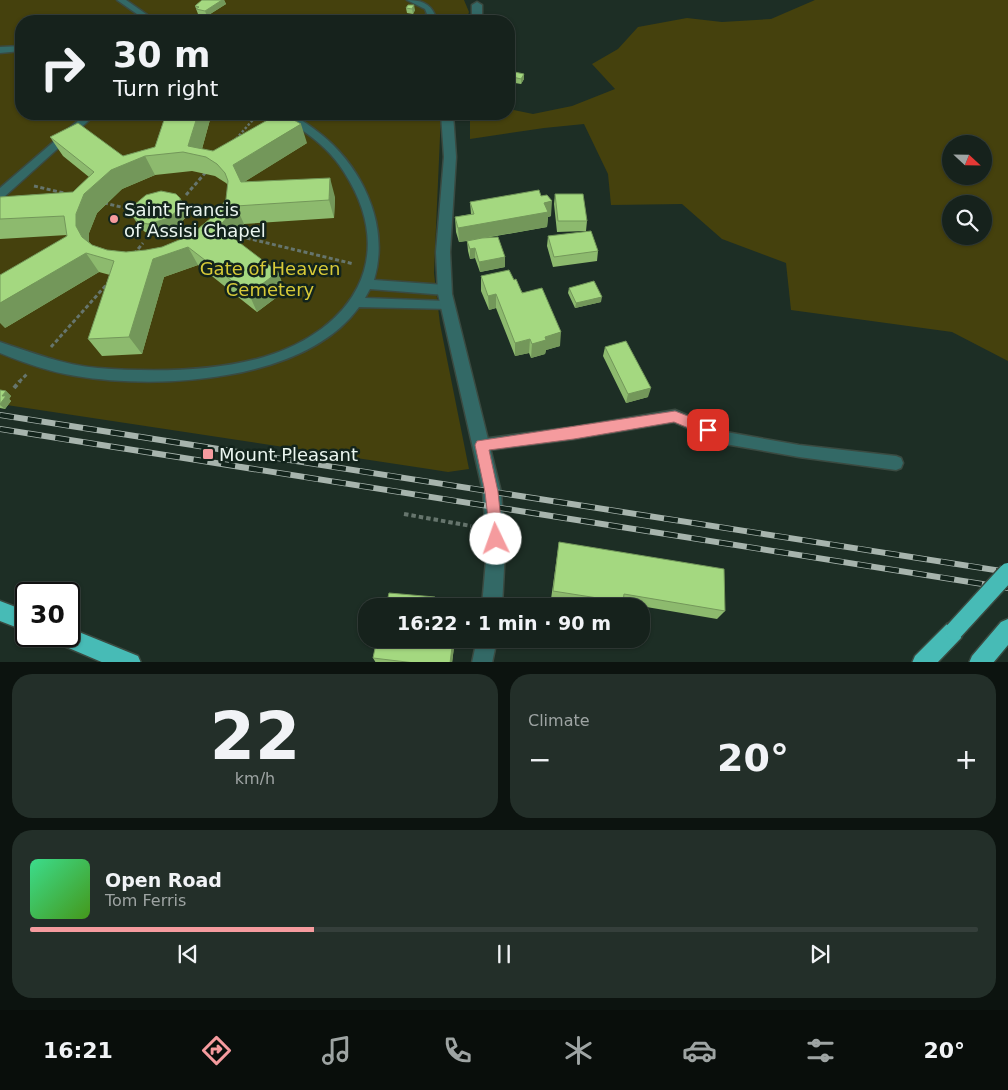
<!DOCTYPE html>
<html lang="en">
<head>
<meta charset="utf-8">
<style>
  :root { --surface:#16221c; --page:#232f29; --text:#f1f3f6; --muted:#9ea4a3; --line:#353f3b; --accent:#f59b9e }
  body { margin:0; font-family:"DejaVu Sans",sans-serif; background:var(--page); color:var(--text); height:100vh; display:flex; flex-direction:column; font-size:19px; white-space:nowrap }
  * { box-sizing:border-box; margin:0 }
  p { font-size:16px; color:var(--muted) }
  .icon { flex:none; width:28px; height:28px; fill:none; stroke:currentColor; stroke-width:2; stroke-linecap:round; stroke-linejoin:round }
  .map { position:relative; height:662px; overflow:hidden }
  .details { display:flex; flex-direction:column; gap:12px; padding:12px; background:#0c130f; flex:1 }
  .details>* { flex:none }
  .banner { position:absolute; left:15px; top:15px; width:500px; height:105px; border-radius:20px; box-shadow:0 1px 4px #0004,0 0 0 1px var(--line); background:#16221c; color:var(--text); overflow:hidden }
  .needle { width:32px; rotate:112deg }
  .tools { position:absolute; left:942px; top:135px; display:grid; gap:10px }
  .tools a { display:grid; place-items:center; width:50px; height:50px; border-radius:50%; background:var(--surface); box-shadow:0 1px 4px #0004,0 0 0 1px var(--line); font-size:25px }
  .speed { position:absolute; left:15px; top:582px; display:flex; gap:10px; font-size:25px; font-weight:700; text-align:center }
  .speed>* { display:grid; place-content:center; width:65px; height:65px; border-radius:50%; background:var(--surface); box-shadow:0 1px 4px #0004,0 0 0 1px var(--line); line-height:1 }
  .speed .limit { border:2px solid #111; border-radius:8px; background:#fff; color:#111 }
  .pin { position:absolute; display:grid; place-items:center; width:42px; height:42px; color:#fff; margin:-21px; border-radius:10px; box-shadow:0 2px 8px #0006 }
  .me { position:absolute; width:55px; margin:-28px; rotate:357deg; stroke-linejoin:round; filter:drop-shadow(0 0 4px #0008) }
  .turn { display:flex; align-items:center; gap:18px; height:105px; padding:0 15px; font-size:22px }
  .turn .icon { width:65px; height:65px; stroke-width:2.5 }
  .turn b { display:block; font-size:35px; line-height:42px }
  .big { font-size:38px; font-weight:700; line-height:1.1 }
  .details .widget { flex:1; display:flex; flex-direction:column; justify-content:center; gap:8px; min-width:0; padding:0 18px; border-radius:20px; background:var(--page) }
  .details .dial { align-items:center; gap:0 }
  .dial b { font-size:65px; line-height:1 }
  .song { display:flex; align-items:center; gap:15px }
  .cover { width:60px; height:60px; border-radius:8px; background:linear-gradient(135deg,hsl(150 70% 55%),hsl(100 70% 35%)) }
  .played { height:5px; border-radius:2px; background:linear-gradient(90deg,var(--accent) 30%,var(--line) 30%) }
  .keys { display:flex; justify-content:space-around; direction:ltr }
  .heat { display:flex; justify-content:space-between; align-items:center; font-size:28px; direction:ltr }
  .details .tiles { flex:1; display:grid; gap:12px; grid-template-columns:1fr 1fr }
  .widget:last-child { grid-column:span 2 }
  .trip { position:absolute; left:358px; top:598px; width:292px; height:50px; border-radius:20px; background:var(--surface); box-shadow:0 1px 4px #0004,0 0 0 1px var(--line); font-weight:700; line-height:50px; text-align:center }
  .menu { display:flex; height:80px; justify-content:space-around; align-items:center; background:#090e0b; color:var(--muted) }
  .menu .icon { width:35px; height:35px }
  .menu .current { color:var(--accent) }
  .menu b { font-size:22px; color:var(--text) }
  .map>svg:first-child { display:block }
</style>
</head>
<body>
<div class="map">
<svg width="1008" height="663" viewBox="0 0 1008 663">
  <rect width="100%" height="100%" fill="#1d2e25"/>
  <!-- green -->
  <path fill="#45410d" fill-rule="evenodd" d="M0 0H464L469 12 466 21H21V114H441L434 273 440 324 469 469 448 472 429 469 0 404Z
    M815 0H1008V361L952 332 791 310 786 263 722 239 682 204 611 205 608 174 584 124 544 128 470 139V114H509V109L533 114 572 106 615 89 592 64 618 49 638 27 687 18 722 22 771 19ZM951 144H984V176H951ZM951 204H984V236H951Z"/>
  <g fill="none" stroke-linecap="round" stroke-linejoin="round">
    <defs>
      <path id="lane" d="M117 0H126L156 21H147Z
        M407 0C420 0 430 3 435 15L425 21H415L427 14 425 9Z
        M21 46V51L0 53V47Z
        M86 114H96L4 197 0 198V188Z
        M280 114C294 113 303 121 314 129 360 162 391 223 374 280L445 285 451 290 445 295 370 289 365 298 446 301 450 303 452 306 450 309 359 307C305 382 159 390 76 376 50 372 24 363 0 353V342C33 353 63 365 98 368 151 372 212 372 264 357 353 330 399 257 344 172 333 154 318 141 302 130 295 125 286 120 280 114Z
        M675 410 726 432 799 445 896 456 901 458 903 463 901 468 896 470 799 457 725 444 674 422 574 439 482 451 477 449 475 445 477 441 482 439 574 427Z"/>
      <path id="street" d="M477 2 482 5V21H472V5Z
        M441 114H453L456 157 450 252 452 294 501 492 505 549 502 606H482L487 549 483 492 438 294 436 252 444 157Z
        M477 639H497L492 663H472Z"/>
      <path id="highway" d="M0 601 26 611V631L0 621Z
        M1008 619V645L993 663H969L972 656 1001 622Z
        M954 621 961 624 964 631 961 638 937 663H912L915 656 947 624Z
        M69 628 138 656 141 663H104L57 643 54 636H69Z"/>
    </defs>
    <!-- lane casing -->
    <use href="#lane" stroke="#3a4a41" stroke-width="3"/>
    <!-- street casing -->
    <use href="#street" stroke="#3a4a41" stroke-width="3"/>
    <!-- highway casing -->
    <use href="#highway" stroke="#3a4a41" stroke-width="3"/>
    <!-- path-far2 -->
    <path stroke="#66756d" stroke-width="2.5" stroke-dasharray="2.5 2" stroke-linecap="butt" d="M236 139 258 114"/>
    <!-- path-far1 -->
    <path stroke="#66756d" stroke-width="3" stroke-dasharray="4 2.5" stroke-linecap="butt" d="M34 186 64 193
      M186 195 206 172
      M104 203 134 210
      M234 235 354 264
      M134 254 143 243
      M51 347 108 283
      M19 382 27 374"/>
    <!-- path -->
    <path stroke="#66756d" stroke-width="4" stroke-dasharray="4.5 3" stroke-linecap="butt" d="M14 388 20 381
      M404 514 471 526"/>
    <!-- lane -->
    <use href="#lane" fill="#336966" fill-rule="evenodd"/>
    <!-- street -->
    <use href="#street" fill="#336966" fill-rule="evenodd"/>
    <!-- highway -->
    <use href="#highway" fill="#47bbb6" fill-rule="evenodd"/>
    <defs>
      <path id="rail" d="M0 415 1008 572
        M0 429 1008 588"/>
    </defs>
    <!-- rail casing -->
    <use href="#rail" stroke="#a7b4ad" stroke-width="6"/>
    <!-- rail -->
    <use href="#rail" stroke="#13241c" stroke-width="4.5" stroke-dasharray="14" stroke-linecap="butt"/>
    <defs>
      <path id="highway-bridge" d="M954 631 1008 572"/>
    </defs>
    <!-- highway-bridge casing -->
    <use href="#highway-bridge" stroke="#3a4a41" stroke-width="21" stroke-linecap="butt"/>
    <!-- highway-bridge -->
    <use href="#highway-bridge" stroke="#47bbb6" stroke-width="18"/>
  </g>
  <!-- wall -->
  <path fill="#8dba6e" fill-rule="evenodd" d="M202 0H224L226 4 207 16 198 14 195 6Z
    M408 5 415 10 413 14 407 13 406 8Z
    M509 73 524 74V79L521 84 509 82Z
    M166 114H210L211 116 202 149 213 151 307 143 244 182 335 197 334 218 244 224 233 238 278 272 285 291 257 312 198 265 164 277 142 354 102 356 88 339 110 275 99 272 5 328 67 235 0 239V197L73 192 89 177 63 156 50 137 123 156 155 147ZM192 171 215 176 226 183 228 185 226 199 218 212 191 235 162 247 146 250 126 252 107 250 92 245 89 242V233L97 213 122 189 155 175Z
    M555 194 587 221 586 231 557 232 554 204Z
    M180 198 186 208V217L175 229 154 234 145 232 140 227 133 217Z
    M470 202 551 216 548 217 547 227 485 238 505 267 480 272 475 258 470 259 468 251 467 241 459 242 456 232 455 217 471 214Z
    M548 236 598 251 597 261 553 267 547 246Z
    M481 276 514 280 560 346 546 350 545 354 531 358 529 353 515 356 496 308 489 310 481 291Z
    M569 288 601 302 575 308 568 293Z
    M605 347 648 397 626 403 603 356Z
    M0 390 6 391 11 396 9 399 11 401 5 409 0 408Z
    M559 542 725 611 717 619 623 603 621 606H594L551 599Z
    M377 639H455L452 663H376L373 658Z"/>
  <!-- shaded-wall -->
  <path fill="#73975a" d="M222 0H224L226 4 207 16 205 11Z
    M414 5 415 10 413 14 412 9Z
    M524 74V79L521 84V79Z
    M198 114H210L211 116 200 156 188 146Z
    M301 124 307 143 241 184 233 165Z
    M145 156 155 175 122 189 97 213 89 233V244L82 237 76 226V214L84 194 111 170Z
    M330 178 335 197 334 218 329 200Z
    M180 198 186 208V217L175 229 154 234 148 224Z
    M552 201 551 216 548 217 547 227 459 242 458 228 544 203Z
    M236 206 244 224 227 246 219 227Z
    M188 247 198 265 164 277 142 354 129 337 153 259Z
    M475 248V258L470 259V249Z
    M86 253 99 272 5 328 0 323V303Z
    M505 257V267L480 272 479 262Z
    M278 272 285 291 257 312 249 294Z
    M496 294V308L489 310 488 296Z
    M602 297 601 302 575 308 576 303Z
    M561 332 560 346 546 350 545 354 531 358 532 344 545 337Z
    M530 339 529 353 515 356V343Z
    M651 388 648 397 626 403 628 394Z
    M6 391 11 396 9 399 11 401 5 409 0 405 2 396Z
    M435 597 437 603 436 606H434Z
    M453 639H455L452 663H450Z"/>
  <!-- building -->
  <path fill="#a4d880" stroke="#73975a" fill-rule="evenodd" d="M202 0H222L205 11 196 9 199 7 195 6Z
    M408 5H414L412 9 406 8Z
    M510 71 524 74 521 79 509 76V73Z
    M166 114H198L188 146 213 151 278 114H283L301 124 233 165 241 182 330 178 329 200 236 206 219 227 278 272 249 294 188 247 153 259 129 337 88 339 114 261 86 253 0 303V275L67 236 64 216 0 219V197L73 192 94 172 50 137 78 123 123 156 155 147ZM183 152 206 157 217 164 225 173 228 181 226 199 218 212 191 235 162 247 146 250 126 252 107 250 92 245 82 237 76 226V214L84 194 111 170 145 156Z
    M539 190 541 196 547 195 552 201 544 203 548 212 458 228 455 217 474 214 470 202Z
    M161 191 176 194 180 198 181 207 169 218 148 224 139 222 133 217V206L146 195Z
    M555 194H583L587 221H558Z
    M591 231 598 251 554 257 548 236Z
    M498 237 505 257 479 262 475 248 470 249 467 241 482 238Z
    M509 270 514 280 516 279 522 293 542 288 561 332 545 337 546 340 532 344 530 339 515 343 496 294 488 296 481 276Z
    M594 281 602 297 576 303 569 288Z
    M626 341 651 388 628 394 605 347Z
    M0 390 6 391 2 396H6L0 404Z
    M559 542 724 569 725 611 624 594 623 602 553 591Z
    M389 593 435 597 434 606H386Z
    M377 639H453L450 663H415L373 658Z"/>
  <!-- route -->
  <path fill="#f59b9e" stroke="#9f6567" d="M675 411 713 426 715 430 713 434 708 436 674 422 574 439 489 450 498 492 503 539 501 544 496 546 491 544 485 492 475 445 477 441Z"/>
  <!-- markers -->
  <g fill="#f59b9e" stroke="#13241c" stroke-width="2">
    <circle cx="114" cy="219" r="5"/>
    <rect x="202" y="448" width="12" height="12" rx="2.5"/>
  </g>
  <g text-anchor="middle" dominant-baseline="central" stroke-width="5" stroke-linejoin="round" paint-order="stroke">
    <!-- poi labels -->
    <g font-size="18" fill="#ebf6f0" stroke="#13241c" text-anchor="start">
      <text x="124" y="209">Saint Francis<tspan x="124" dy="21">of Assisi Chapel</tspan></text>
      <text x="219" y="454">Mount Pleasant</text>
    </g>
    <!-- park labels -->
    <g font-size="18" fill="#d7ca38" stroke="#13241c">
      <text x="270" y="268">Gate of Heaven<tspan x="270" dy="21">Cemetery</tspan></text>
    </g>
  </g>
</svg>
<div class="tools">
<a><svg class="needle" viewBox="-14 -14 28 28"><path d="M0-13l5 13h-10z" fill="#e53935"/><path d="M0 13l5-13h-10z" fill="#9ea4a3"/></svg></a>
<a><svg class="icon" aria-label="search" viewBox="0 0 24 24"><circle cx="10" cy="10" r="6"/><path d="M15 15l6 6"/></svg></a>
</div>
<div class="speed"><div class="limit">30</div></div>
<div class="pin" style="left:708px;top:430px;background:#d93025"><svg class="icon" aria-label="arrive" viewBox="0 0 24 24"><path d="M6 21V4h12l-3 4 3 4H6"/></svg></div>
<svg class="me" style="left:496px;top:539px" viewBox="-20 -20 40 40"><circle r="19" fill="#fff"/><path d="M0-13L10 11 0 6-10 11z" fill="#f59b9e"/></svg>
<div class="trip">16:22 · 1 min · 90 m</div>
<div class="banner">
<div class="turn"><svg class="icon" aria-label="right" viewBox="0 0 24 24"><path d="M7 20v-9h11M14 6l5 5-5 5"/></svg><div><b>30 m</b>Turn right</div></div>
</div>
</div>
<section class="details">
<div class="tiles">
<div class="widget dial"><b>22</b><p>km/h</p></div>
<div class="widget"><p>Climate</p>
<div class="heat"><a>−</a><b class="big">20°</b><a>+</a></div>
</div>
<div class="widget">
<div class="song"><i class="cover"></i><div><b>Open Road</b><p>Tom Ferris</p></div></div>
<div class="played"></div>
<div class="keys"><svg class="icon" aria-label="previous" viewBox="0 0 24 24"><path d="M18 5L8 12l10 7zM5 5v14"/></svg><svg class="icon" aria-label="pause" viewBox="0 0 24 24"><path d="M8 5v14M16 5v14"/></svg><svg class="icon" aria-label="next" viewBox="0 0 24 24"><path d="M6 5l10 7-10 7zM19 5v14"/></svg></div>
</div>
</div>
</section>
<nav class="menu">
<b>16:21</b>
<svg class="icon current" aria-label="directions" viewBox="0 0 24 24"><path d="M12 3l9 9-9 9-9-9zM9 14v-3h6M13 9l2 2-2 2"/></svg>
<svg class="icon" aria-label="music" viewBox="0 0 24 24"><path d="M9 18V5l10-2v13"/><circle cx="6" cy="18" r="3"/><circle cx="16" cy="16" r="3"/></svg>
<svg class="icon" aria-label="phone" viewBox="0 0 24 24"><path d="M5 4h4l2 5-3 2q2 4 5 5l2-3 5 2v4C11 20 4 13 5 4z"/></svg>
<svg class="icon" aria-label="climate" viewBox="0 0 24 24"><path d="M12 3v18M4 7l16 10M4 17L20 7"/></svg>
<svg class="icon" aria-label="car" viewBox="0 0 24 24"><path d="M5 17H2v-5l4-1 3-4h7l3 4 3 1v5h-3M9 17h6M6 11h13"/><circle cx="7" cy="17" r="2"/><circle cx="17" cy="17" r="2"/></svg>
<svg class="icon" aria-label="filters" viewBox="0 0 24 24"><path d="M4 7h16M4 17h16"/><circle cx="9" cy="7" r="2"/><circle cx="15" cy="17" r="2"/></svg>
<b>20°</b>
</nav>
</body>
</html>
